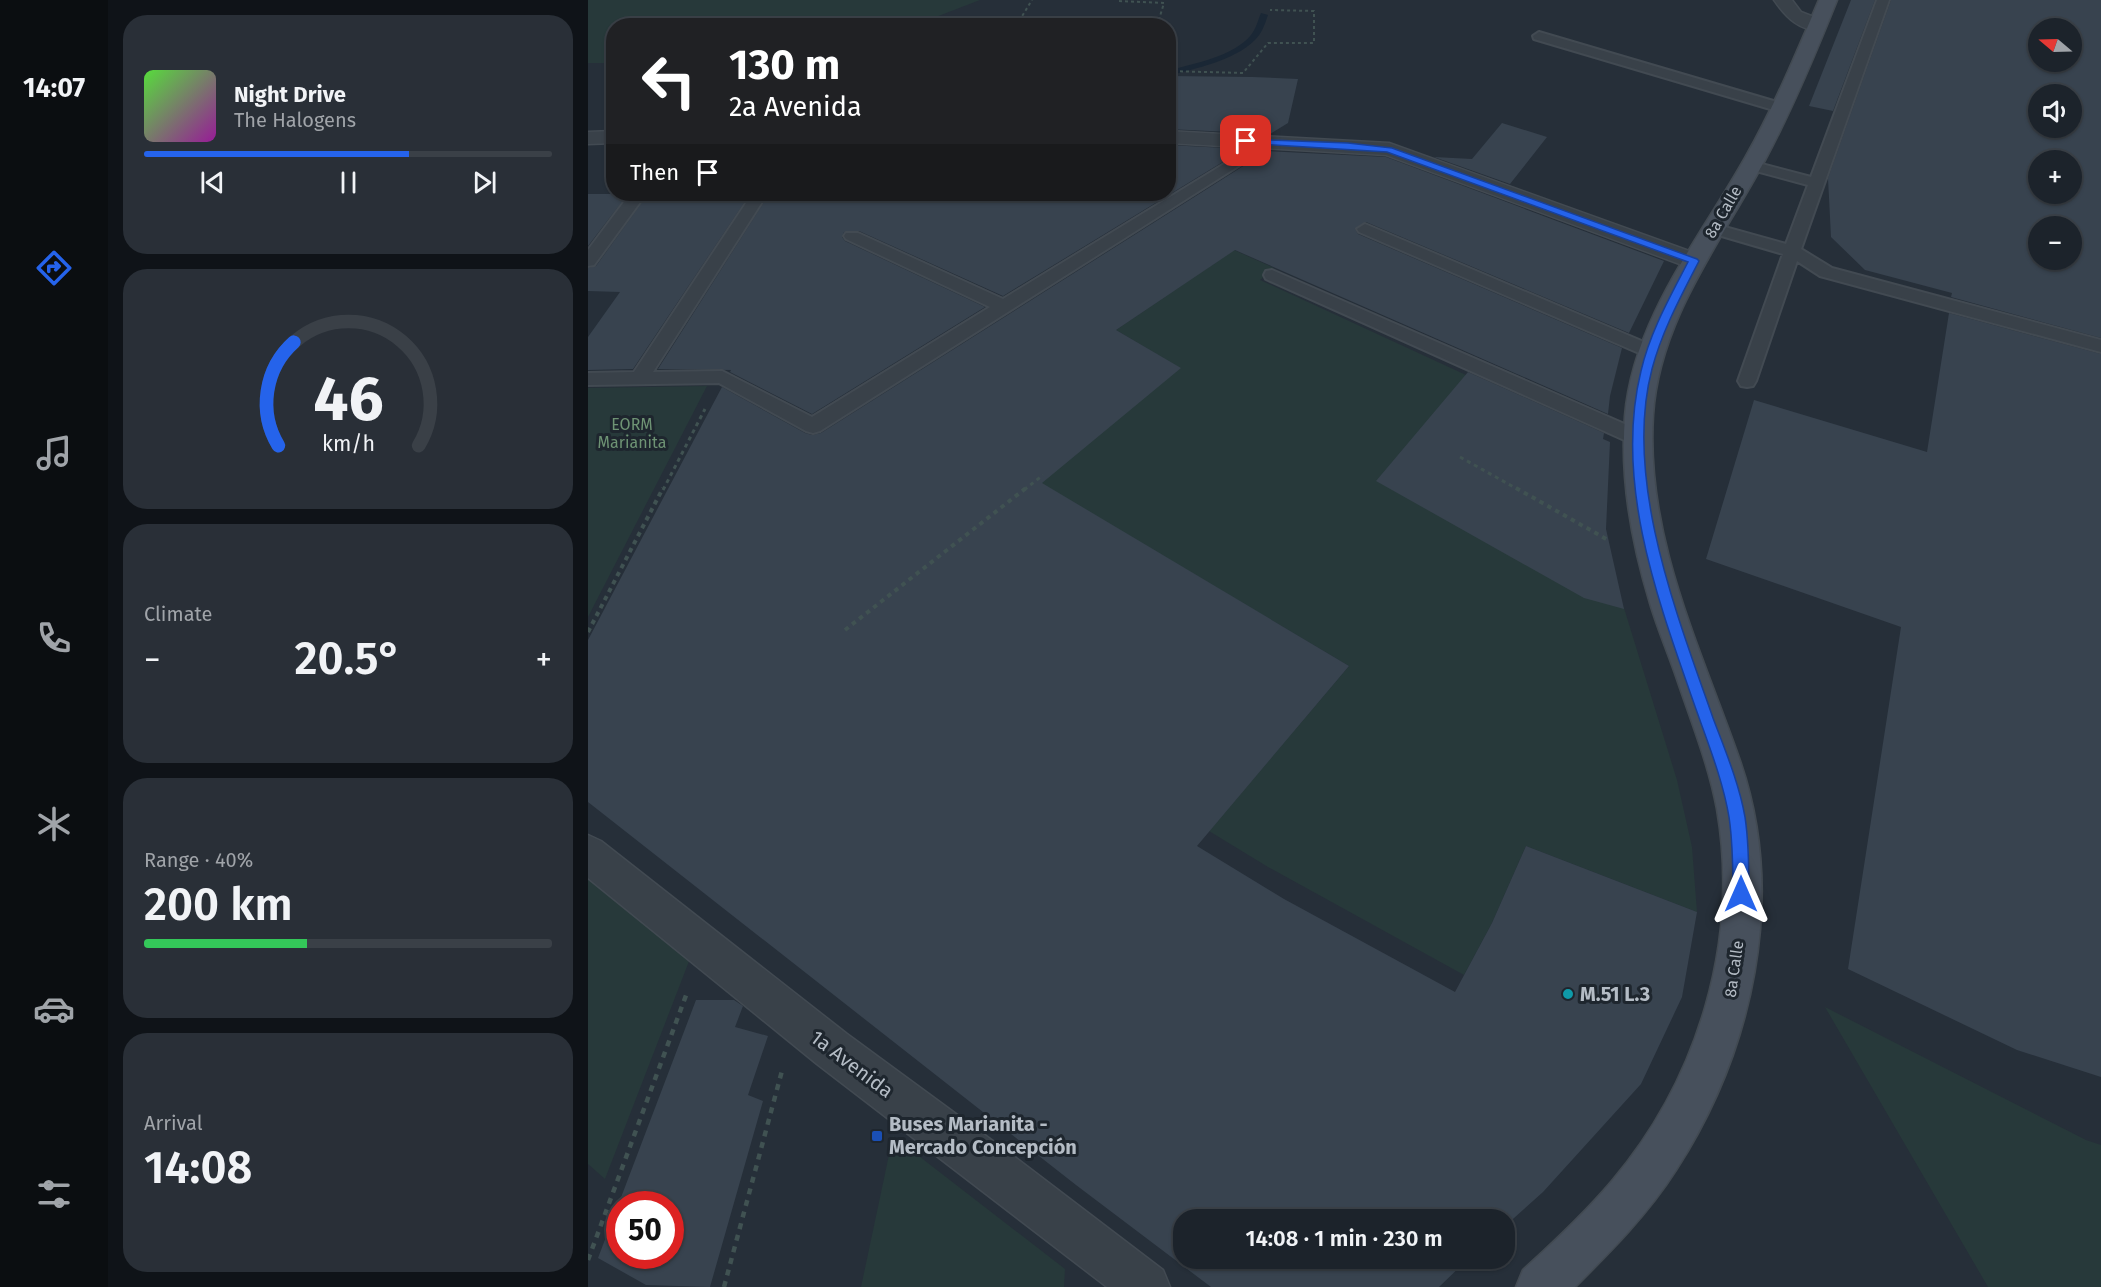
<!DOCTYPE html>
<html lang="en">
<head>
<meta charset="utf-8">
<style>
  :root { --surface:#1c232b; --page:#292f37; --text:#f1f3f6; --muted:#a0a4a9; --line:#3a4047; --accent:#2563eb }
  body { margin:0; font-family:"Fira Sans",sans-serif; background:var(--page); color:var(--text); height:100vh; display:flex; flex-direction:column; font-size:22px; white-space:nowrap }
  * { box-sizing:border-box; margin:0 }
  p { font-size:20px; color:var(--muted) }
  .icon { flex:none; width:33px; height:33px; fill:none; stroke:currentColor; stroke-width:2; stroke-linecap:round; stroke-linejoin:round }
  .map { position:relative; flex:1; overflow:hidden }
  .drawer { display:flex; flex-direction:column; gap:15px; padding:15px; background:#0f1318; width:480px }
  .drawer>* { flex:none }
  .banner { position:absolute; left:18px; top:18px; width:570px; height:183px; border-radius:24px; box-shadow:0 2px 4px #0004,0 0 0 2px var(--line); background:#202124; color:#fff; overflow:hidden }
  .needle { width:39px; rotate:289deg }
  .fabs { position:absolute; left:1440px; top:18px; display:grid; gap:12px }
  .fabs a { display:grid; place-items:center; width:54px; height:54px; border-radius:50%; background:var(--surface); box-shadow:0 2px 4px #0004,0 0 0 2px var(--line); font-size:30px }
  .speed { position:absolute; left:18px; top:1191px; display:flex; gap:12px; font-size:30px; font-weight:700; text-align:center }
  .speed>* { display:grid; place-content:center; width:78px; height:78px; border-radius:50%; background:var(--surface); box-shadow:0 2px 4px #0004,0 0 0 2px var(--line); line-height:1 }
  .speed .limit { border:9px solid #d22; background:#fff; color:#111 }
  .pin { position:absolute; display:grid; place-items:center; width:51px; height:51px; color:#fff; margin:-26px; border-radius:12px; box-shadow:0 3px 9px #0006 }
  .me { position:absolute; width:66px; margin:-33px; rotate:0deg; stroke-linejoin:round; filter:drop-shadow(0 0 4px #0008) }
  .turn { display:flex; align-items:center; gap:21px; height:126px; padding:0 24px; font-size:27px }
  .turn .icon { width:78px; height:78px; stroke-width:2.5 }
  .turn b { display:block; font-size:42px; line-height:51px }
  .then { display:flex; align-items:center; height:57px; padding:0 24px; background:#0003; gap:12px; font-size:22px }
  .big { font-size:45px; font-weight:600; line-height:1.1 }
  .drawer .tile { flex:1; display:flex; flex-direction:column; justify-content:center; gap:9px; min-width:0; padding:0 21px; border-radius:24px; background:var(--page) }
  .drawer .dial { align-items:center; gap:0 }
  .dial svg { height:156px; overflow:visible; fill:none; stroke:var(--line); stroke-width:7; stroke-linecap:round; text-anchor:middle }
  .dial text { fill:var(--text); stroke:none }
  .song { display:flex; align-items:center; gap:18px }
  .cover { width:72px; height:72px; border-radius:9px; background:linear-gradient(135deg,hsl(110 70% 55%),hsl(300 70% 35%)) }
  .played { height:6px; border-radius:3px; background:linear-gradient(90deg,var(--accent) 65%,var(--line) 65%) }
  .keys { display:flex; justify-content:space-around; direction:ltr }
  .heat { display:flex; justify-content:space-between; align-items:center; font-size:33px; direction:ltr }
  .charge { height:9px; border-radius:4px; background:linear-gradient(90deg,#34c759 40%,var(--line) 0) }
  .trip { position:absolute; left:585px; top:1209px; width:342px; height:60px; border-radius:24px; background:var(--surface); box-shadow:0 2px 4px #0004,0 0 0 2px var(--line); font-weight:600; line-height:60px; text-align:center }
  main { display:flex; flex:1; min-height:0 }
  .tabs { display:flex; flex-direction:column; width:108px; justify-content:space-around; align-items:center; background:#0b0e11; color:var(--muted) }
  .tabs .icon { width:42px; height:42px }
  .tabs .active { color:var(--accent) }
  .tabs b { font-size:27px; color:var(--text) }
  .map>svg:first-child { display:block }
</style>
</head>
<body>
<main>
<nav class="tabs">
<b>14:07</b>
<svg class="icon active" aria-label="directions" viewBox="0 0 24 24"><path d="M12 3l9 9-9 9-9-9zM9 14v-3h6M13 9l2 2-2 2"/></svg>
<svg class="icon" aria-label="music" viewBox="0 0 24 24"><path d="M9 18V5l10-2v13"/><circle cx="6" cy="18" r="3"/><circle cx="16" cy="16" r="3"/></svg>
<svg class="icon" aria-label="phone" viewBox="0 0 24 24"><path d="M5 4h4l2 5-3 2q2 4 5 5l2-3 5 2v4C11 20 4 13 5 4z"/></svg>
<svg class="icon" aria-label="climate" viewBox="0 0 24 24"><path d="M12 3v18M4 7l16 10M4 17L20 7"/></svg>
<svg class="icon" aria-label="car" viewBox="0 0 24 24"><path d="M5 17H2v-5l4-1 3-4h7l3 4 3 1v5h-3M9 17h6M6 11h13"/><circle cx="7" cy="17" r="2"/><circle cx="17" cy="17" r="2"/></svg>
<svg class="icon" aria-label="filters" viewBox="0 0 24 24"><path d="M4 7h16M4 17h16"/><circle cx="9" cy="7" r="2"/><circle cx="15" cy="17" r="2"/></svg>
</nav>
<section class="drawer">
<div class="tile">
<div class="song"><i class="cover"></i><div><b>Night Drive</b><p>The Halogens</p></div></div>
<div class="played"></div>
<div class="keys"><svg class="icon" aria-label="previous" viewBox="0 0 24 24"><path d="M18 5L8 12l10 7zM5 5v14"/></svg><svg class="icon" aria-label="pause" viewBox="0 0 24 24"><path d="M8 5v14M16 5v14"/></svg><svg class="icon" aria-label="next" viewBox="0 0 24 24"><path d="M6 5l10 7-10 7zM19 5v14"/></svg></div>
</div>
<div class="tile dial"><svg viewBox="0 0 100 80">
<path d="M14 69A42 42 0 1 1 86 69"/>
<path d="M14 69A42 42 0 0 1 22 16" stroke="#2563eb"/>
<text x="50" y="56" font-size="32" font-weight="700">46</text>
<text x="50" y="72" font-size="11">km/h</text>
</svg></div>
<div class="tile"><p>Climate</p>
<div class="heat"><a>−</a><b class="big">20.5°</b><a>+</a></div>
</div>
<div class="tile"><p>Range · 40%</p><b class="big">200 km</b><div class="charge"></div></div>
<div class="tile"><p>Arrival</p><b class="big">14:08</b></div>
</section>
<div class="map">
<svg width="1513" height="1287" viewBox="0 0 1513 1287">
  <rect width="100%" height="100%" fill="#262f39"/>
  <!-- green -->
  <path fill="#27393a" d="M0 0H392L327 25 26 26 25 63H0Z
    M646 250 686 268 672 280 878 375 1036 608 1089 780 1104 847 1109 912 938 846 904 923 876 975 680 867 621 831 761 666 496 509 400 524 592 368 528 330Z
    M119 386 0 617V388Z
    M0 868 105 951 17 1179 0 1164Z
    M1237 1007 1498 1140 1513 1145V1287H1400Z
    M305 1136 477 1269 476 1287H273Z"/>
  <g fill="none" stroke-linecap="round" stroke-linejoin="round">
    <!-- stream -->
    <path fill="#1a2735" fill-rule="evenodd" d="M673 13 680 15C677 24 674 33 667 40 646 61 608 68 580 76V71C606 63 645 57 663 35 668 29 670 20 673 13Z"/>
  </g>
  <!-- building -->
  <path fill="#38434f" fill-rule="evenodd" d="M1263 0H1287L1245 111 1221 106Z
    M1303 0H1513V338L1363 297 1364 293 1277 270 1243 237 1240 178ZM1450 28H1484V62H1450ZM1450 94H1484V128H1450ZM1450 160H1484V194H1450ZM1450 226H1484V260H1450Z
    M580 76 664 77 710 79 700 123 682 134 580 129Z
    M914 123 959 137 922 184 846 157 884 159Z
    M580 145 656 149 415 296 271 231 256 232 254 237 257 241 397 307 224 414 142 372 143 370 70 369 181 194H580Z
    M679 151 798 157 1076 261 1041 333 778 222 767 229 770 234 1034 348 1022 396 1020 414 647 250 528 330 593 368 454 483 761 666 609 846 696 899 867 992 904 923 938 846 1109 912 1094 997 1053 1084 955 1192 916 1227V1220H596V1258H881L851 1287H623L488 1185 0 802V640L134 387 217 433 224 435 233 433Z
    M0 194H40L0 246Z
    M60 194H162L45 369 0 370V337L32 292 0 291V268L8 266Z
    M1361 313 1513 354V1077L1429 1050 1260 969 1313 627 1118 559 1166 400 1339 452Z
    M880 372 1016 433 1015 439 1022 442 1018 529 1036 609 996 598 788 481Z
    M108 1000H146L155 1006 147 1027 180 1036 160 1095 175 1101 122 1287 58 1285 10 1258ZM32 1204H82V1256H32Z"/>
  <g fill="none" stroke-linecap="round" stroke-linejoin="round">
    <defs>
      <path id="service" d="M1289 0H1301L1213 249 1244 268 1513 340V352L1232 276 1209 261 1168 381 1165 386 1159 387 1153 386 1150 381 1195 254 1120 232 1118 229 1126 224 1198 244 1220 185 1157 168 1155 165 1162 161 1223 177Z
        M951 32 1199 105 1201 108 1199 111H1189L946 39 945 36Z
        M677 139 682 140 684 143 682 146 232 431 225 433 218 431 131 383 0 385V373L46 372 164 194H179L65 372 134 371 224 417 402 307 258 239 256 236 258 233H270L415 299Z
        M42 194H58L6 265 0 266V250Z
        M777 224 1070 348 1073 352 1070 356 1064 358 1058 356 771 232 769 229Z
        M684 270 1057 433 1060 438 1057 443 1050 445 1043 443 678 279 676 275 678 271Z"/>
      <path id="minor" d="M1186 0H1204L1213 12 1236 21 1238 25 1236 29C1213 34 1197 16 1186 0Z
        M26 131V143L0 144V132Z
        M580 131 801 143 1115 256 1118 261 1115 266 1106 269 1097 266 798 155 580 143Z
        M0 835 13 841 259 1034 428 1158 575 1270 582 1287H519L229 1064 0 878Z"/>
      <path id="secondary" d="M1231 0H1249C1227 55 1205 108 1177 160 1133 242 1071 320 1065 415 1057 537 1113 649 1152 761 1199 897 1165 1051 1088 1170 1060 1214 1023 1251 987 1287H928L935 1270C966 1242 997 1213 1024 1181 1110 1079 1152 942 1129 809 1121 766 1104 723 1090 682 1081 655 1070 630 1062 603 1044 544 1032 478 1037 416 1045 319 1111 240 1157 158 1186 107 1208 54 1231 0Z"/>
    </defs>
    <!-- service casing -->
    <use href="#service" stroke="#424a52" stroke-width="4"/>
    <!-- minor casing -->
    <use href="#minor" stroke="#424a52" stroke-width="3"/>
    <!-- secondary casing -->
    <use href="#secondary" stroke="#424a52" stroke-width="3"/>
    <!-- path-far3 -->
    <path stroke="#405252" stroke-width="2" stroke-dasharray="3 3" stroke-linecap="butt" d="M531 1 576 3 569 26
      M428 26 444 0
      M580 71 655 73 680 43H726V11L682 10"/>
    <!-- path-far2 -->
    <path stroke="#405252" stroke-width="3" stroke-dasharray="4 4" stroke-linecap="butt" d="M872 457 931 490
      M75 490 117 409
      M436 490 455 475"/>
    <!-- path-far1 -->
    <path stroke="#405252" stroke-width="4" stroke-dasharray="4.5 4.5" stroke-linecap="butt" d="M928 488 1020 540
      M257 630 438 488
      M0 632 75 488"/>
    <!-- path -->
    <path stroke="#405252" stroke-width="4.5" stroke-dasharray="6 6" stroke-linecap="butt" d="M0 1260 100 990
      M136 1287 195 1067"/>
    <!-- service -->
    <use href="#service" fill="#394149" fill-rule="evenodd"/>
    <!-- minor -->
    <use href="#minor" fill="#394149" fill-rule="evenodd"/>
    <!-- secondary -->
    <use href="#secondary" fill="#47505c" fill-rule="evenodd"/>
  </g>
  <!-- route -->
  <path fill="#2563eb" stroke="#184099" stroke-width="1.5" d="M658 139 760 143 804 148 1109 259 1111 261C1093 296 1074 331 1064 369 1035 479 1089 615 1125 718 1137 750 1151 783 1157 817 1161 843 1161 868 1161 894L1159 900 1153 902 1148 900 1145 894C1145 868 1145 843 1141 817 1135 781 1121 746 1109 712 1072 606 1025 485 1053 371 1062 332 1082 297 1100 262L799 152 655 143V140Z"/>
  <!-- markers -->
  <circle fill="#0f9aa8" stroke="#1e262e" stroke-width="2" cx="980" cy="994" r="6"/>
  <rect fill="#1a4fb4" stroke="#1e262e" stroke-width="2" x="283" y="1130" width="12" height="12" rx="3"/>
  <g text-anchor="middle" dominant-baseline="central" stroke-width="6" stroke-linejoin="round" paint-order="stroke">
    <!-- street labels -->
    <g font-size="16" fill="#b4bcc5" stroke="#1e262e">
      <text transform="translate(1135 212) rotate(-60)">8a Calle</text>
      <text transform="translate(1146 969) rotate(-82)">8a Calle</text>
    </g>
    <!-- park labels -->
    <g font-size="16" fill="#6e9374" stroke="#1e262e">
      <text x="44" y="424">EORM<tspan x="44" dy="18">Marianita</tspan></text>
    </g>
    <!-- near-poi labels -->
    <g font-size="20" font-weight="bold" fill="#b4bcc5" stroke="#1e262e" text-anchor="start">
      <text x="992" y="994">M.51 L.3</text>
      <text x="301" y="1124">Buses Marianita -<tspan x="301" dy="23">Mercado Concepción</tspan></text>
    </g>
    <!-- near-street labels -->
    <g font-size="20" fill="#b4bcc5" stroke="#1e262e">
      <text transform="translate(264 1064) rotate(37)">1a Avenida</text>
    </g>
  </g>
</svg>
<div class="fabs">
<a><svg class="needle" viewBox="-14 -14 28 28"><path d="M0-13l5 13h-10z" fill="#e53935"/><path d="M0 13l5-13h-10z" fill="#a0a4a9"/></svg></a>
<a><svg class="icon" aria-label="sound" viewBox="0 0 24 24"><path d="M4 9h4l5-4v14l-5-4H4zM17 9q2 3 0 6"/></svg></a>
<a>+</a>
<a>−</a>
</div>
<div class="speed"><div class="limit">50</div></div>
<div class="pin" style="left:658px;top:141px;background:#d93025"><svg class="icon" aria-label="arrive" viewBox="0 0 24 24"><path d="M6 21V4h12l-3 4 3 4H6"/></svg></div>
<svg class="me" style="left:1153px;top:894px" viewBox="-20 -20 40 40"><path d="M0-17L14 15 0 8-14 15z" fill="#2563eb" stroke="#fff" stroke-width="4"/></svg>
<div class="trip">14:08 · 1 min · 230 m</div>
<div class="banner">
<div class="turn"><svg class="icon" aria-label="left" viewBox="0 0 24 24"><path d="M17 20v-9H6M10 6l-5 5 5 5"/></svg><div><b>130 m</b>2a Avenida</div></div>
<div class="then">Then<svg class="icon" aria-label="arrive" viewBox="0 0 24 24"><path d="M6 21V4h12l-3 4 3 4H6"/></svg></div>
</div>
</div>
</main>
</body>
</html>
